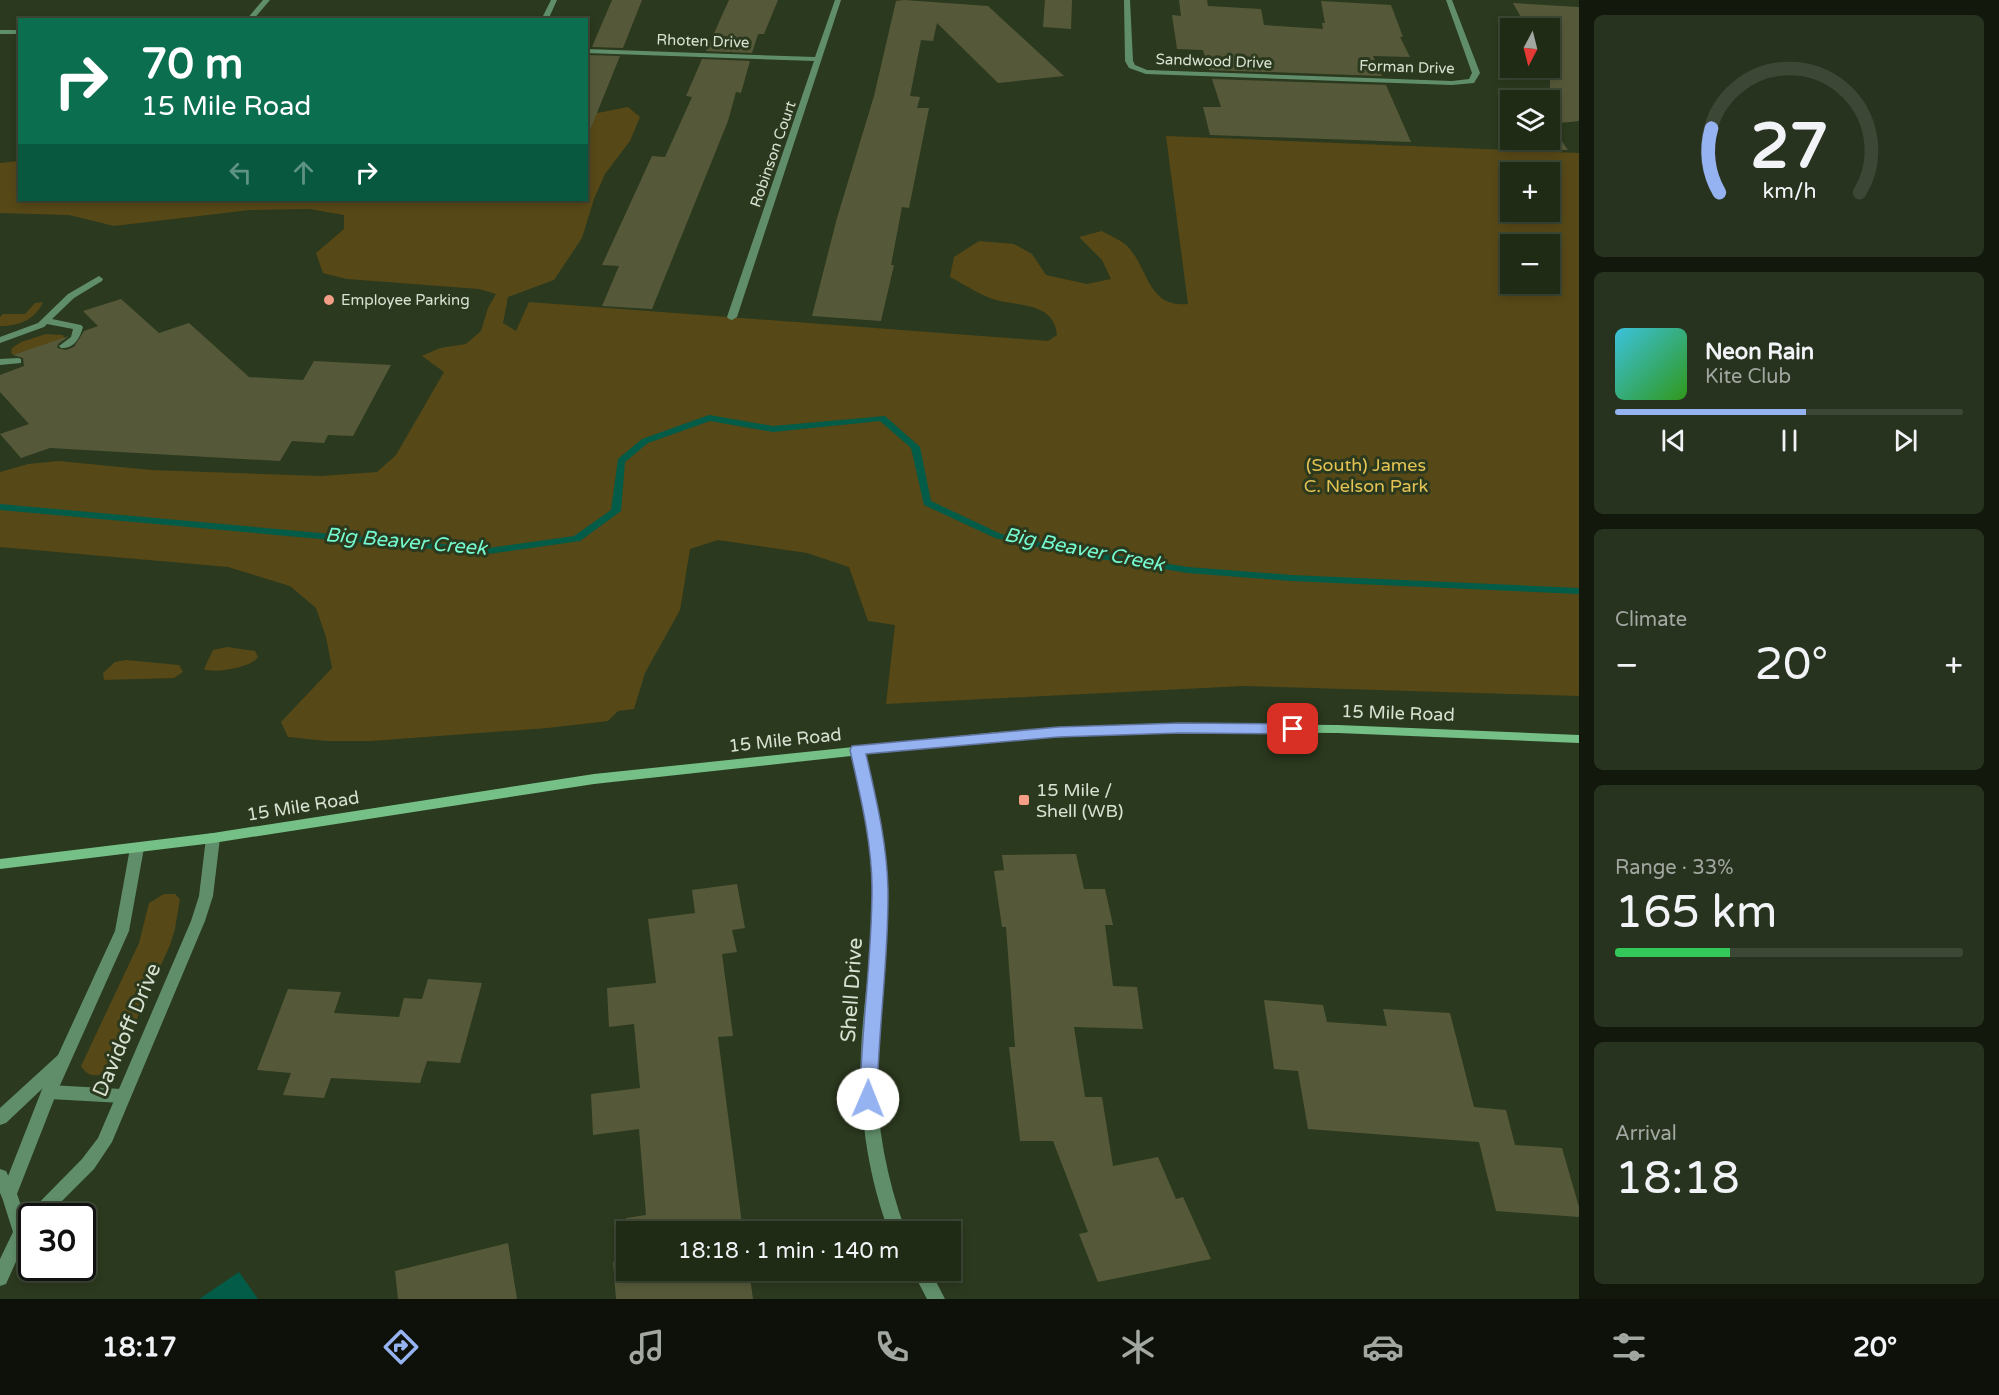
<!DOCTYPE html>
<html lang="en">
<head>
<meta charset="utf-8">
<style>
  :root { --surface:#202b16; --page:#28331f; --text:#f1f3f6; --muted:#a2a7a1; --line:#3d4735; --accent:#95b2f1 }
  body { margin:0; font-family:"Varela Round",sans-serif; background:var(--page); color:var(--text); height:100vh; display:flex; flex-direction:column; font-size:22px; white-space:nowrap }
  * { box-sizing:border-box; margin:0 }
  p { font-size:20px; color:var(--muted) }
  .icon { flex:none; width:33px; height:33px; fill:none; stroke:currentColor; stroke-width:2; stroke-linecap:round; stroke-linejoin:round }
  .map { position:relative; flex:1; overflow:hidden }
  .panel { display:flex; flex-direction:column; gap:15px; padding:15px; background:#12180c; width:420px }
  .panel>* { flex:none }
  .banner { position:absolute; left:18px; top:18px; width:570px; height:183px; border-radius:0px; box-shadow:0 3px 9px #0003,0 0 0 2px var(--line); background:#0b6e4f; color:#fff; overflow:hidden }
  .needle { width:39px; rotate:187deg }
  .tools { position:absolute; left:1500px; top:18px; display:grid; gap:12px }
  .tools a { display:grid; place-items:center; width:60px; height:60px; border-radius:0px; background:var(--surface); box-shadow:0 3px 9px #0003,0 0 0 2px var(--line); font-size:30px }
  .speed { position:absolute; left:18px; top:1203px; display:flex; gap:12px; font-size:30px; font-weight:700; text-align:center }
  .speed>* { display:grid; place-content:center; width:78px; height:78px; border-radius:50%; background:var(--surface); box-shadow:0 3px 9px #0003,0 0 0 2px var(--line); line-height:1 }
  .speed .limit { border:3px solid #111; border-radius:9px; background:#fff; color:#111 }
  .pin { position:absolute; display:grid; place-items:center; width:51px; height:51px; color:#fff; margin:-26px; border-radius:12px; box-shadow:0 3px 9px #0006 }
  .me { position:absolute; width:66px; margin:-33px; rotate:1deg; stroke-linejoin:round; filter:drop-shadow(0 0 4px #0008) }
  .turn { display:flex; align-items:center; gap:21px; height:126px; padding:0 24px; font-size:27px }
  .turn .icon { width:78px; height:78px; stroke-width:2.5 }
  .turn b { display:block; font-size:42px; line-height:51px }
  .lanes { display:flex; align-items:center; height:57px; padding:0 24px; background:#0003; justify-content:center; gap:30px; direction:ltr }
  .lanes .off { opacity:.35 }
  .big { font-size:45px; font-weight:600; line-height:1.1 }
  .panel .card { flex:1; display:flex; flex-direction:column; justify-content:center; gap:9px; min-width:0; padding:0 21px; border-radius:9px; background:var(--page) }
  .panel .dial { align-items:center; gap:0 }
  .dial svg { height:156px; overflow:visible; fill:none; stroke:var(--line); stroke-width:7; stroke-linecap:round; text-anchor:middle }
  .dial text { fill:var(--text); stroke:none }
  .song { display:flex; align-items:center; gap:18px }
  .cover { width:72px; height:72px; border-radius:9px; background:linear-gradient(135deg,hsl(190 70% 55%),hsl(110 70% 35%)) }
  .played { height:6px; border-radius:3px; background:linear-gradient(90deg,var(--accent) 55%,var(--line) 55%) }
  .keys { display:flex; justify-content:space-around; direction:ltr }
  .heat { display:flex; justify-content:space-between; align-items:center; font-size:33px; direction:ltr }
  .charge { height:9px; border-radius:4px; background:linear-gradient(90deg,#34c759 33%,var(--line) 0) }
  .trip { position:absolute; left:616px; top:1221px; width:345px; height:60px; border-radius:0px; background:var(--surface); box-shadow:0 3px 9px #0003,0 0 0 2px var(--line); font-weight:600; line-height:60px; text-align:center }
  .tabs { display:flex; height:96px; justify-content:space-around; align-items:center; background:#0d1109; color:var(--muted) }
  .tabs .icon { width:42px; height:42px }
  .tabs .on { color:var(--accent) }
  .tabs b { font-size:27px; color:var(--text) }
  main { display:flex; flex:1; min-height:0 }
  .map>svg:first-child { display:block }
</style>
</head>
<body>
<main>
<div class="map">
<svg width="1579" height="1299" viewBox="0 0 1579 1299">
  <rect width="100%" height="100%" fill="#2b391e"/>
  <!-- green -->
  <path fill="#574817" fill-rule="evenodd" d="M628 107 640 117 630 141 605 174 594 199 582 238 554 280 508 297 503 323 516 331 529 302 1048 341 1057 335C1054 301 1017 307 993 299 978 294 964 284 950 277L954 257 979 241 1014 244 1032 254 1046 275 1087 284 1111 279 1102 260 1079 237 1102 231C1110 236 1124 241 1130 249 1149 272 1149 308 1188 304L1166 136 1579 153V696L1243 686 886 704 895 625 868 621 849 567 807 553 718 540 690 549 680 610 645 673 634 709 618 711 608 721 548 728 371 741H327L288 737 281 722 332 668 326 637 316 608 290 586 228 567 0 547V472L28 464 59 461 151 470 321 476 377 472 396 455 444 372 422 356 440 348 466 344 481 331 488 308 496 294 479 289 347 279 323 273 316 253 344 229V215L310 209 250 210 114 226 69 215 0 213V163L19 161 20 200H586L587 115ZM1510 172H1550V212H1510ZM1510 244H1550V284H1510Z
    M43 302C35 320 19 326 0 326V317L3 314H25L35 303Z
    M46 334 63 335 65 339 13 355 11 353 12 348 21 342Z
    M227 647 255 651 258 657C253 667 214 674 204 669L213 650Z
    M126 660 179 665 183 672 174 678 104 680 103 673 115 662Z
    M164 894H175L180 899 175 929 170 945 115 1068C103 1075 90 1081 81 1066L139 943 149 903Z"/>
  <!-- water -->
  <path fill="#025c47" d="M239 1272 258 1299H199Z"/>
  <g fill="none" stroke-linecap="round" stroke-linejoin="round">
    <!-- stream -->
    <path fill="#025c47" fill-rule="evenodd" d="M709 415 773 426 885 416 920 447 931 501 1001 534 1070 548 1188 567 1291 575 1579 588V594L1291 581 1188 573 1070 554 995 538 924 505 911 448 880 421 773 432 710 421 648 443 625 462 621 511 580 541 488 554 0 510V504L488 548 574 536 611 510 618 459 642 439Z"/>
  </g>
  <!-- building -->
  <path fill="#565939" d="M612 0H642L623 48 592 47Z
    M729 0H778L764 34H758L752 53 706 51Z
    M904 0 988 6 1064 76 998 83 937 23 933 41 921 40 910 96 920 97 917 108H929L909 208 902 207 891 265H894L881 321 812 316 837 218 874 96 896 1Z
    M1045 0H1072L1071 29 1043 27Z
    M1179 0H1207L1208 6 1261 9 1264 25 1323 29 1322 23H1325L1321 1 1391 5 1403 37H1400L1410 57 1373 56 1382 76 1209 70 1203 50 1177 49 1172 15 1181 16Z
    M1513 3 1579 7V121L1550 124 1568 150 1523 149 1517 140H1550V72L1547 68H1550V28H1527Z
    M588 55 620 56 588 135 586 59Z
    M702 59 750 61 741 93 736 92 728 121 652 309 602 306 619 266 602 265 652 156 665 157 692 97 686 96Z
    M1212 79 1386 85 1411 142 1210 135 1203 107H1221Z
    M121 299 159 333 189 323 249 377 303 380 314 361 391 365 353 436 328 435 324 443 292 441 280 461 50 448 21 458 0 434 29 424 0 392V375L24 366 23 358 13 355 69 336 58 344 57 348 66 350 74 347 84 331 98 326 83 311Z
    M1076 854 1084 889H1105L1113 925H1105L1113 986 1137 987 1143 1029 1074 1027 1085 1097H1102L1113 1166 1158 1157 1176 1199 1183 1197 1211 1259 1098 1282 1079 1234 1088 1232 1053 1141H1020L1009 1047H1015L1006 927H1002L994 871 1004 870 1002 855Z
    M737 884 745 928 732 930 737 952 722 954 733 1036 718 1037 743 1232 627 1233 626 1218 646 1215 639 1129 593 1135 591 1094 640 1088 634 1024 609 1027 607 988 656 983 648 919 695 913 692 890Z
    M428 979 482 983 460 1063 427 1061 420 1083 331 1078 324 1098 283 1095 291 1073 257 1070 288 989 341 992 334 1013 399 1017 404 998 422 999Z
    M1264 1000 1323 1005 1327 1022 1387 1026 1383 1009 1450 1013 1474 1107 1506 1110 1515 1145 1562 1148 1579 1207V1217L1496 1211 1479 1142 1308 1129 1298 1071 1274 1069Z
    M508 1243 517 1299H398L395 1271Z
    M627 1260V1270H749L753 1299H616L613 1262Z"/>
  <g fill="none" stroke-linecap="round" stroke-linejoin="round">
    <!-- service -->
    <path fill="#608e6a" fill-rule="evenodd" d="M99 276 103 279 102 281 74 298 52 319 81 325 83 327C80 338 74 349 61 348L59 346 71 337 73 329 47 324 44 327 0 343V337L38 323 68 294Z
      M18 358 21 359V363L0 365V359Z
      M63 1054 68 1055 71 1060 68 1065 44 1087 49 1085 122 1089 128 1091 130 1096 128 1101 122 1103 49 1099 43 1097 41 1092 43 1088 6 1123 0 1125V1108L58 1055Z
      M0 1169 6 1171 17 1194 15 1199 9 1201 3 1199 0 1193Z"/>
    <!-- minor -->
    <path fill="#608e6a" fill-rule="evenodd" d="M263 0H270L253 20H246Z
      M551 0H557L548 20H541Z
      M835 0H841L737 317 732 320 729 319 727 317 814 61 586 53V49L815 57Z
      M1124 0H1130L1133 61 1135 65 1147 70 1452 81 1469 79 1472 73 1446 0H1452L1480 73 1474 83 1452 85 1146 74 1129 68 1125 61Z
      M0 30H20V34H0Z
      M857 745 862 747 863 750C875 796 886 842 887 889 888 942 879 995 877 1048 874 1112 884 1172 906 1232H889C867 1172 859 1112 861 1048 864 995 874 942 873 889 872 842 861 796 851 750L852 747Z
      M213 833 218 834 220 838 213 896 205 921 112 1142 94 1169 47 1216H32V1233L27 1237 6 1284 0 1286V1259L13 1232 1 1194 41 1092 115 931 130 848 132 844H142L144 848 129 931 57 1092 17 1194 25 1217 82 1159 98 1138 191 921 199 896 206 838 208 834Z
      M912 1270H930L945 1299H927Z"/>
    <!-- secondary -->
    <path fill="#75c087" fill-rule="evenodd" d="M1180 724 1338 725 1579 735V743L1338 733 1180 732 998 740 594 784 213 843 0 869V859L213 833 594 774 998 732Z"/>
  </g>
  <!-- route -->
  <path fill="#95b2f1" stroke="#61749d" stroke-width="1.5" d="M1180 723 1293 724 1300 729 1293 734 1180 733 1058 737 866 754C876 798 887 843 888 889 889 959 878 1029 877 1099L875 1104 868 1107 862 1104 860 1099C861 1029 872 959 872 889 872 842 860 795 850 750L852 746 1058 727Z"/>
  <!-- markers -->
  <g fill="#f49e88" stroke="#2b391e" stroke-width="2">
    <circle cx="329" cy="300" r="6"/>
    <rect x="1018" y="794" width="12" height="12" rx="3"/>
  </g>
  <g text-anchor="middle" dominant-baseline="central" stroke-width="6" stroke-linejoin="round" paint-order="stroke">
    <!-- far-street labels -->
    <g font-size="15" fill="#d9e2d2" stroke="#2b391e">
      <text transform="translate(703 41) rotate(2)">Rhoten Drive</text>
      <text transform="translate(1214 61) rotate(2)">Sandwood Drive</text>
      <text transform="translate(1407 67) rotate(2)">Forman Drive</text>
      <text transform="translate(773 154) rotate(-71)">Robinson Court</text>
    </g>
    <!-- far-poi labels -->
    <g font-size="15" fill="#d9e2d2" stroke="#2b391e" text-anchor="start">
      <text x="341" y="300">Employee Parking</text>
    </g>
    <!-- park labels -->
    <g font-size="18" fill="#e4c354" stroke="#2b391e">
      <text x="1366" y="465">(South) James<tspan x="1366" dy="21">C. Nelson Park</tspan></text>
    </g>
    <!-- street labels -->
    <g font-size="18" fill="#d9e2d2" stroke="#2b391e">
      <text transform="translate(1398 713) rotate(2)">15 Mile Road</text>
      <text transform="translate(785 740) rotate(-6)">15 Mile Road</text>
      <text transform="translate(303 806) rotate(-9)">15 Mile Road</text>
    </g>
    <!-- poi labels -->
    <g font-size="18" fill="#d9e2d2" stroke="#2b391e" text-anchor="start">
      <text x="1036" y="790">15 Mile /<tspan x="1036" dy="21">Shell (WB)</tspan></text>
    </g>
    <!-- water labels -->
    <g font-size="20" font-style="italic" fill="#75fbd1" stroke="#2b391e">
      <text transform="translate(406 542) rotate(5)">Big Beaver Creek</text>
      <text transform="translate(1084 550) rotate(11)">Big Beaver Creek</text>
    </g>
    <!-- near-street labels -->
    <g font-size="21" fill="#d9e2d2" stroke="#2b391e">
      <text transform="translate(852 990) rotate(-86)">Shell Drive</text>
      <text transform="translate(127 1030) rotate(-67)">Davidoff Drive</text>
    </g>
  </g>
</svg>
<div class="tools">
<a><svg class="needle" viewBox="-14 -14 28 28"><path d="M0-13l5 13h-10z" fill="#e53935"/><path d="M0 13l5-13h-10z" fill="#a2a7a1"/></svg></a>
<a><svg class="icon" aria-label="layers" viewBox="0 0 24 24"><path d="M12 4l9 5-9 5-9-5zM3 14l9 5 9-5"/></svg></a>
<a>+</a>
<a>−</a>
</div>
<div class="speed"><div class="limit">30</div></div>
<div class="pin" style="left:1293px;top:729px;background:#d93025"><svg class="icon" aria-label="arrive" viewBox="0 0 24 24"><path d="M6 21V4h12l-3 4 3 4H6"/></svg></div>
<svg class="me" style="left:868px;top:1099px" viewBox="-20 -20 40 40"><circle r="19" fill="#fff"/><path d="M0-13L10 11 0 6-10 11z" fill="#95b2f1"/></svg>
<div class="trip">18:18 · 1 min · 140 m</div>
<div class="banner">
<div class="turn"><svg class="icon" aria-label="right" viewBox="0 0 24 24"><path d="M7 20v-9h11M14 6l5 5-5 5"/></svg><div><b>70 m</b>15 Mile Road</div></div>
<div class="lanes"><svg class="icon off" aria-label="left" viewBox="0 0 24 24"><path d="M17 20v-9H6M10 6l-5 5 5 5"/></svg><svg class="icon off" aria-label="ahead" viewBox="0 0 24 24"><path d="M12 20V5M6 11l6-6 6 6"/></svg><svg class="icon" aria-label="right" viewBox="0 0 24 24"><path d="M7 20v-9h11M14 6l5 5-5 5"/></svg></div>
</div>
</div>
<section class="panel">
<div class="card dial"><svg viewBox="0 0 100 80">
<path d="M14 69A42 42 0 1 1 86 69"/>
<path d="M14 69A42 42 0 0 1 10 36" stroke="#95b2f1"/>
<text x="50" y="56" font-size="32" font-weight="700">27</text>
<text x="50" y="72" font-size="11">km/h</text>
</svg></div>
<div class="card">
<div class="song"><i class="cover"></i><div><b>Neon Rain</b><p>Kite Club</p></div></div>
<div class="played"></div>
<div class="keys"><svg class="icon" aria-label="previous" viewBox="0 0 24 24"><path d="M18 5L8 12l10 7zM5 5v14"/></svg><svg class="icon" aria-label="pause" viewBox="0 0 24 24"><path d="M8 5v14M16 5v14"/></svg><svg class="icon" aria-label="next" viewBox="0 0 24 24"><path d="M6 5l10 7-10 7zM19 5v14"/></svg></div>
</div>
<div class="card"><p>Climate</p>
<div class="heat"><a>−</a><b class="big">20°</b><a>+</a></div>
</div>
<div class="card"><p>Range · 33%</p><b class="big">165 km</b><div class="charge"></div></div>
<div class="card"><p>Arrival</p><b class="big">18:18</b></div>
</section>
</main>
<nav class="tabs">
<b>18:17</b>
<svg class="icon on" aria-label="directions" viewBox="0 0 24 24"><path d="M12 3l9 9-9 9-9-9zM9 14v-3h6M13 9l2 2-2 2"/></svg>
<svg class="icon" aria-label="music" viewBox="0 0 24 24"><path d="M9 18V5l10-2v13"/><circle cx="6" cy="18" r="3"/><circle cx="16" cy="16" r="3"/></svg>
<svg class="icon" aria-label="phone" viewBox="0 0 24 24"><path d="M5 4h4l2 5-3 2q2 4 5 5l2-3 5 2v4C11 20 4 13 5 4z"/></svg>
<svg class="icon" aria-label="climate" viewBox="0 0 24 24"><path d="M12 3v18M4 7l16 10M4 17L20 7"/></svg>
<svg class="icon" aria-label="car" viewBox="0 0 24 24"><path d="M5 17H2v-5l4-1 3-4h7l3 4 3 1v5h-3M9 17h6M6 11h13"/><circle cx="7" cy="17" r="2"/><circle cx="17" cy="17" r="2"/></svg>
<svg class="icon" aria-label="filters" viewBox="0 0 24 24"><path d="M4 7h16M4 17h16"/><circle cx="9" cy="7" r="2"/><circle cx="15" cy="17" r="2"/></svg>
<b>20°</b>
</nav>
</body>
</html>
